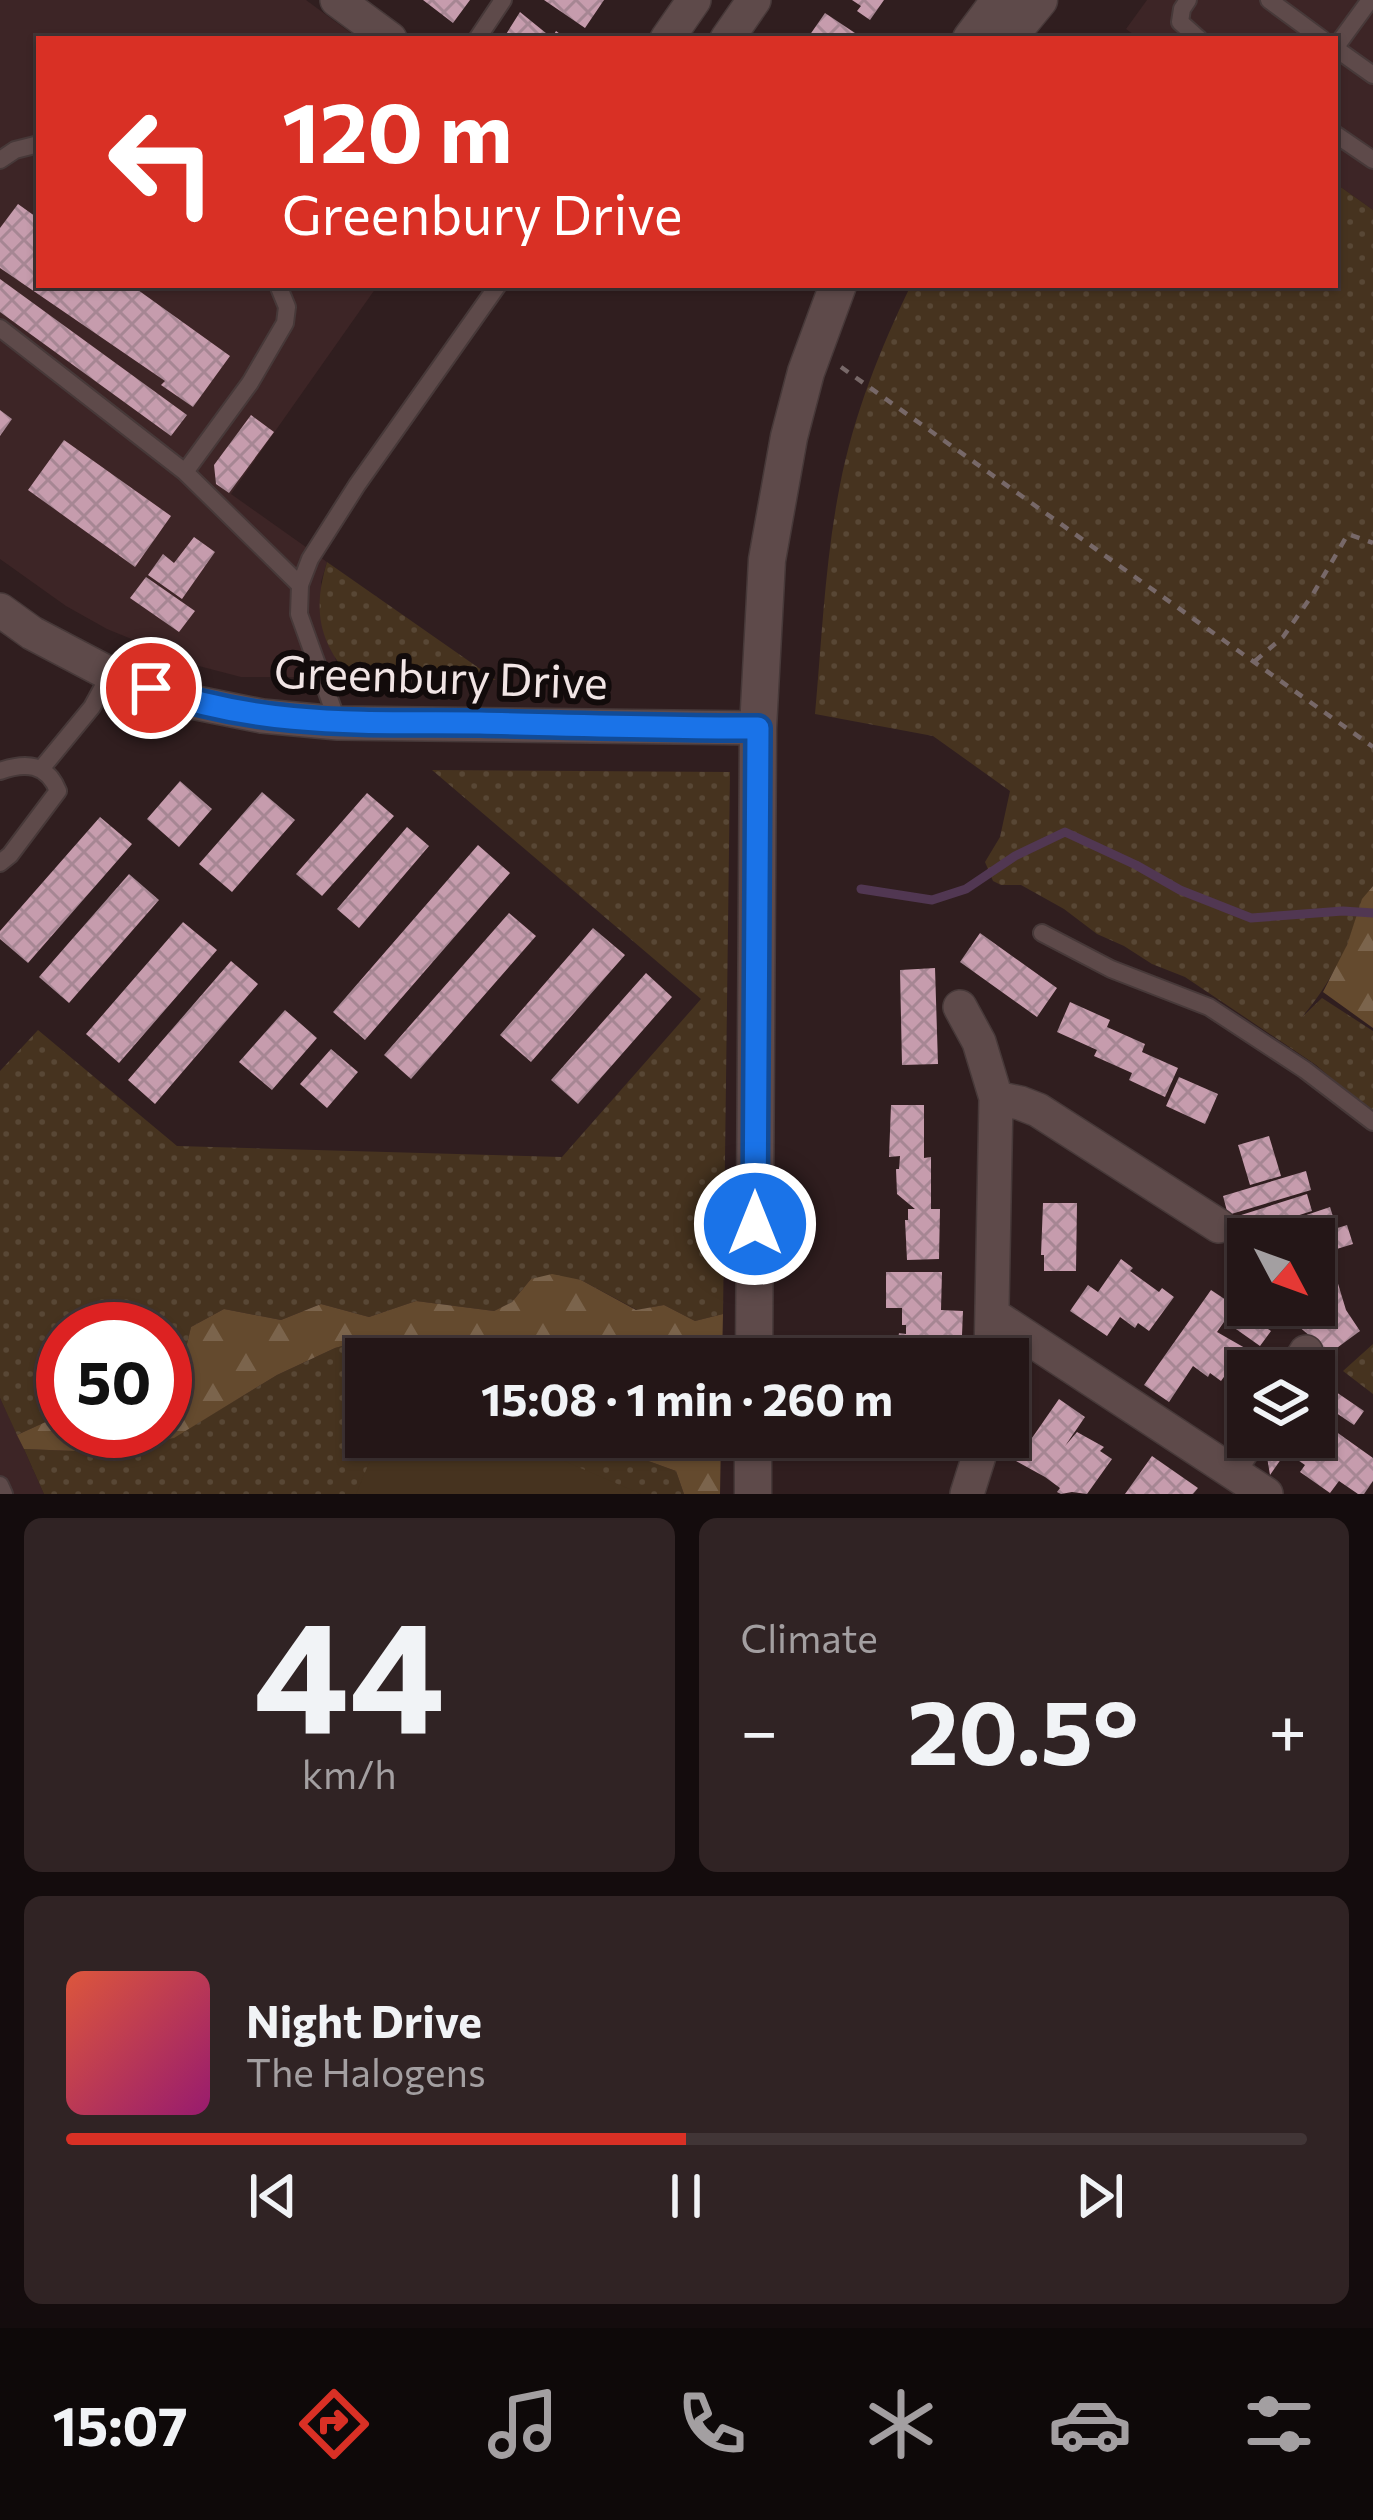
<!DOCTYPE html>
<html lang="en">
<head>
<meta charset="utf-8">
<style>
  :root { --surface:#241617; --page:#302324; --text:#f1f3f6; --muted:#a39fa1; --line:#413536; --accent:#d93025 }
  body { margin:0; font-family:Commissioner,sans-serif; background:var(--page); color:var(--text); height:100vh; display:flex; flex-direction:column; font-size:45px; white-space:nowrap }
  * { box-sizing:border-box; margin:0 }
  p { font-size:39px; color:var(--muted) }
  .icon { flex:none; width:66px; height:66px; fill:none; stroke:currentColor; stroke-width:2; stroke-linecap:round; stroke-linejoin:round }
  .map { position:relative; height:1494px; overflow:hidden }
  .sheet { display:flex; flex-direction:column; gap:24px; padding:24px; background:#140c0d; flex:1 }
  .sheet>* { flex:none }
  .hud { position:absolute; left:36px; top:36px; width:1302px; height:252px; border-radius:0px; box-shadow:0 3px 9px #0004,0 0 0 3px var(--line); background:#d93025; color:#fff; overflow:hidden }
  .needle { width:78px; rotate:131deg }
  .fabs { position:absolute; left:1227px; top:1218px; display:grid; gap:24px }
  .fabs a { display:grid; place-items:center; width:108px; height:108px; border-radius:0px; background:var(--surface); box-shadow:0 3px 9px #0004,0 0 0 3px var(--line); font-size:60px }
  .speed { position:absolute; left:36px; top:1302px; display:flex; gap:24px; font-size:60px; font-weight:700; text-align:center }
  .speed>* { display:grid; place-content:center; width:156px; height:156px; border-radius:50%; background:var(--surface); box-shadow:0 3px 9px #0004,0 0 0 3px var(--line); line-height:1 }
  .speed .limit { border:18px solid #d22; background:#fff; color:#111 }
  .pin { position:absolute; display:grid; place-items:center; width:102px; height:102px; color:#fff; margin:-51px; border:6px solid #fff; border-radius:50%; box-shadow:0 3px 12px #0007 }
  .me { position:absolute; width:132px; margin:-66px; rotate:0deg; stroke-linejoin:round; filter:drop-shadow(0 0 9px #0008) }
  .turn { display:flex; align-items:center; gap:42px; height:252px; padding:0 48px; font-size:54px }
  .turn .icon { width:156px; height:156px; stroke-width:2.5 }
  .turn b { display:block; font-size:84px; line-height:102px }
  .big { font-size:90px; font-weight:700; line-height:1.1 }
  .sheet .widget { flex:1; display:flex; flex-direction:column; justify-content:center; gap:18px; min-width:0; padding:0 42px; border-radius:18px; background:var(--page) }
  .sheet .dial { align-items:center; gap:0 }
  .dial b { font-size:156px; line-height:1 }
  .song { display:flex; align-items:center; gap:36px }
  .cover { width:144px; height:144px; border-radius:18px; background:linear-gradient(135deg,hsl(10 70% 55%),hsl(320 70% 35%)) }
  .played { height:12px; border-radius:6px; background:linear-gradient(90deg,var(--accent) 50%,var(--line) 50%) }
  .keys { display:flex; justify-content:space-around; direction:ltr }
  .heat { display:flex; justify-content:space-between; align-items:center; font-size:66px; direction:ltr }
  .sheet .tiles { flex:1; display:grid; gap:24px; grid-template-columns:1fr 1fr }
  .widget:last-child { grid-column:span 2 }
  .trip { position:absolute; left:345px; top:1338px; width:684px; height:120px; border-radius:0px; background:var(--surface); box-shadow:0 3px 9px #0004,0 0 0 3px var(--line); font-weight:700; line-height:120px; text-align:center }
  .tab-bar { display:flex; height:192px; justify-content:space-around; align-items:center; background:#0e0909; color:var(--muted) }
  .tab-bar .icon { width:84px; height:84px }
  .tab-bar .active { color:var(--accent) }
  .tab-bar b { font-size:54px; color:var(--text) }
  .map>svg:first-child { display:block }
</style>
</head>
<body>
<div class="map">
<svg width="1373" height="1494" viewBox="0 0 1373 1494">
  <defs>
    <pattern id="grass-dots" width="8" height="8" patternUnits="userSpaceOnUse" patternTransform="scale(3)"><rect width="8" height="8" fill="#46331f"/><path d="M2 2h.1M6 6h.1" fill="none" stroke="#584735" stroke-width="1.8" stroke-linecap="round"/></pattern>
    <pattern id="forest-firs" width="22" height="20" patternUnits="userSpaceOnUse" patternTransform="scale(3)"><rect width="22" height="20" fill="#644a2e"/><path d="M5 1l3.5 6h-7zM16 11l3.5 6h-7z" fill="#7b644c"/></pattern>
    <pattern id="building-cross-hatch" width="8" height="8" patternUnits="userSpaceOnUse" patternTransform="scale(3)"><rect width="8" height="8" fill="#c69cad"/><path d="M0 0l8 8M0 8l8-8" fill="none" stroke="#a68693"/></pattern>
  </defs>
  <rect width="100%" height="100%" fill="#301e1f"/>
  <!-- built -->
  <path fill="#3d2526" d="M0 0H306L359 39H39V285H378L231 494 327 562 321 582 336 661 350 677H241L195 665 107 629 66 606 0 559Z
    M1147 0H1373V210L1335 183V39H1140L1126 29Z
    M0 1398 24 1449 44 1494H0Z"/>
  <!-- grass -->
  <path fill="url(#grass-dots)" d="M1335 183 1373 210V886C1357 905 1355 928 1345 950 1333 974 1320 996 1302 1017L1322 998 1373 1031V1114L1316 1065 1185 977 1152 964 1124 946 1097 934 1064 909 1021 885H1001L993 881 985 862 1000 837 1010 791 933 736 815 714C822 638 825 560 840 485 854 414 880 349 911 285H1335Z
    M327 562 496 680 350 677C318 640 313 609 327 562Z
    M432 770 730 772 723 1314 695 1321 664 1305 637 1310 581 1280 531 1279 512 1302 494 1311 416 1301 369 1317 321 1304 281 1320 224 1309 191 1327 182 1365 165 1377V1329H63V1414L17 1435 0 1398V1071L38 1030 177 1146 562 1157 701 999Z
    M364 1340C407 1340 506 1332 538 1359H366V1437H606L618 1450 676 1471 684 1494H44L24 1449 100 1452 173 1438 277 1375 335 1348Z
    M1373 1344V1394L1343 1371Z"/>
  <!-- forest -->
  <path fill="url(#forest-firs)" d="M1373 886V1028L1323 992 1347 945 1362 899Z
    M552 1274 581 1280 636 1310 664 1305 695 1321 723 1314 722 1359H538L527 1351 518 1348 473 1341 364 1340 335 1348 277 1375 174 1438 100 1452 24 1449 17 1435 63 1414V1431H165V1377L182 1365 191 1327 224 1309 281 1320 321 1304 369 1317 416 1301 494 1311 512 1302 531 1279Z
    M606 1437H721L720 1494H684L676 1471 618 1450Z"/>
  <!-- pitch -->
  <path fill="#46331f" d="M380 1437H508L641 1494H356Z"/>
  <g fill="none" stroke-linecap="round" stroke-linejoin="round">
    <!-- stream -->
    <path stroke="#513752" stroke-width="9" d="M861 889 932 900 966 889 1015 856 1065 832 1136 865 1180 890 1251 918 1343 911 1373 913"/>
  </g>
  <!-- building -->
  <path fill="url(#building-cross-hatch)" d="M423 0H470L453 23Z
    M544 0H604L585 28Z
    M852 0H884L870 20 857 11 861 6Z
    M520 12 552 38 556 31 567 39H503Z
    M825 13 864 39H807Z
    M18 204 39 219V285H131L230 356 193 407 161 385 165 381 0 268V228Z
    M0 279 187 415 171 436 0 312Z
    M0 410 12 419 0 436Z
    M251 415 274 432 229 493 216 484 214 465Z
    M64 440 171 516 135 567 28 490Z
    M194 537 215 552 182 599 148 575 163 554 174 563Z
    M146 577 195 611 179 632 130 598Z
    M180 781 212 809 179 847 147 819Z
    M262 792 295 820 232 892 199 864Z
    M367 793 394 816 322 896 296 874Z
    M100 817 132 844 28 963 0 939V931Z
    M407 827 429 846 359 928 337 909Z
    M478 845 510 873 365 1040 333 1012Z
    M129 874 159 900 69 1003 39 977Z
    M509 913 536 936 411 1079 384 1055Z
    M183 922 217 950 119 1063 86 1034Z
    M593 928 625 955 531 1062 500 1035Z
    M980 933 1057 988 1037 1017 960 962Z
    M231 961 258 984 155 1104 128 1080Z
    M935 968 938 1064 902 1065 900 970Z
    M646 973 672 997 578 1104 551 1080Z
    M1070 1002 1110 1020 1107 1027 1145 1044 1142 1052 1178 1068 1165 1097 1129 1080 1132 1073 1094 1056 1097 1050 1057 1032Z
    M285 1010 317 1038 272 1090 239 1062Z
    M331 1049 358 1072 327 1108 300 1084Z
    M1179 1077 1218 1094 1205 1124 1166 1106Z
    M891 1105H924V1158L931 1157V1209H940L939 1259 907 1260 905 1220H908V1209H915L897 1194 896 1169H899L900 1156 889 1157Z
    M1269 1136 1281 1176 1250 1185 1238 1145Z
    M1306 1171 1311 1190 1228 1215 1223 1196Z
    M1307 1194 1312 1211 1243 1233 1238 1216Z
    M1043 1203H1077L1076 1271H1044V1255H1041Z
    M1330 1207 1336 1226 1309 1237 1347 1225 1353 1244 1314 1256V1239H1249L1247 1235Z
    M1329 1254 1346 1310 1360 1331 1330 1353 1284 1314 1291 1305H1314V1258Z
    M1121 1259 1133 1268 1130 1271 1159 1292 1162 1288 1174 1297 1149 1331 1138 1323 1135 1328 1120 1317 1107 1336 1070 1311 1088 1285 1098 1292Z
    M886 1272H942L941 1310 963 1311 962 1335 932 1336 931 1359H894L899 1333 906 1334V1325H902V1308H886Z
    M1211 1290 1235 1306 1217 1332 1245 1348 1221 1381 1210 1373 1208 1377 1193 1366 1169 1402 1144 1385Z
    M1236 1308 1271 1331 1260 1346 1226 1322Z
    M1314 1377 1364 1411 1354 1425 1317 1400 1314 1405Z
    M1059 1399 1085 1417 1065 1446 1077 1432 1104 1447 1100 1451 1112 1459 1087 1494 1072 1492 1061 1494 1057 1492 1060 1488 1045 1477 1016 1461Z
    M1314 1416 1373 1458V1481L1364 1494H1358L1339 1481 1330 1493 1300 1472 1305 1465 1286 1452 1270 1475 1265 1445 1271 1437H1314Z
    M1152 1456 1198 1488 1193 1494H1125Z"/>
  <g fill="none" stroke-linecap="round" stroke-linejoin="round">
    <defs>
      <path id="service" d="M1188 0 1182 9 1180 22 1199 39
        M1269 0 1322 39
        M1370 0 1335 48 1373 75
        M477 39 503 0
        M1335 134 1373 160
        M0 160 15 150 39 144
        M0 328 185 472 300 585
        M185 472 250 383 285 323 287 307 278 285
        M338 723 299 614 300 585 310 559 357 485 498 285
        M41 769 92 707 110 674
        M0 771C25 762 47 763 58 791L10 855 0 863
        M1042 933 1111 969 1209 1007 1305 1070 1373 1122
        M0 1485 4 1494"/>
      <path id="minor" d="M337 0 390 39
        M667 39 694 0
        M727 39 754 0
        M0 610 32 633 110 674 192 702 262 716 338 723 758 728
        M960 1007 979 1042 996 1098
        M993 1315 1266 1494
        M991 1359 996 1098 1020 1103 1038 1110 1219 1226
        M1294 1371 1306 1352
        M1230 1469 1251 1437
        M967 1494 985 1437"/>
      <path id="secondary" d="M971 39 1000 0
        M1007 39 1039 0
        M754 1359 758 728 767 560 789 437 806 372 838 285
        M753 1494V1437"/>
    </defs>
    <!-- service casing -->
    <use href="#service" stroke="#473939" stroke-width="20"/>
    <!-- minor casing -->
    <use href="#minor" stroke="#473939" stroke-width="36"/>
    <!-- secondary casing -->
    <use href="#secondary" stroke="#473939" stroke-width="39"/>
    <!-- path -->
    <path stroke="#776868" stroke-width="4.5" stroke-dasharray="9 9" stroke-linecap="butt" d="M841 367 1373 747
      M1255 661 1283 637 1313 594 1348 534 1373 543"/>
    <!-- service -->
    <use href="#service" stroke="#5e4a4a" stroke-width="16"/>
    <!-- minor -->
    <use href="#minor" stroke="#5e4a4a" stroke-width="33"/>
    <!-- secondary -->
    <use href="#secondary" stroke="#5e4a4a" stroke-width="36"/>
  </g>
  <g fill="none" stroke-linecap="round" stroke-linejoin="round">
    <defs>
      <path id="route" d="M151 688C264 728 363 722 480 723 573 725 665 728 758 728L755 1224"/>
    </defs>
    <!-- route casing -->
    <use href="#route" stroke="#114b97" stroke-width="30"/>
    <!-- route -->
    <use href="#route" stroke="#1a73e8" stroke-width="21"/>
  </g>
  <g text-anchor="middle" dominant-baseline="central" stroke-width="12" stroke-linejoin="round" paint-order="stroke">
    <!-- street labels -->
    <g font-size="45" fill="#f1e5e5" stroke="#120b0b">
      <text transform="translate(441 675) rotate(2)">Greenbury Drive</text>
    </g>
  </g>
</svg>
<div class="fabs">
<a><svg class="needle" viewBox="-14 -14 28 28"><path d="M0-13l5 13h-10z" fill="#e53935"/><path d="M0 13l5-13h-10z" fill="#a39fa1"/></svg></a>
<a><svg class="icon" aria-label="layers" viewBox="0 0 24 24"><path d="M12 4l9 5-9 5-9-5zM3 14l9 5 9-5"/></svg></a>
</div>
<div class="speed"><div class="limit">50</div></div>
<div class="pin" style="left:151px;top:688px;background:#d93025"><svg class="icon" aria-label="arrive" viewBox="0 0 24 24"><path d="M6 21V4h12l-3 4 3 4H6"/></svg></div>
<svg class="me" style="left:755px;top:1224px" viewBox="-20 -20 40 40"><circle r="17" fill="#1a73e8" stroke="#fff" stroke-width="3"/><path d="M0-11L8 9 0 5-8 9z" fill="#fff"/></svg>
<div class="trip">15:08 · 1 min · 260 m</div>
<div class="hud">
<div class="turn"><svg class="icon" aria-label="left" viewBox="0 0 24 24"><path d="M17 20v-9H6M10 6l-5 5 5 5"/></svg><div><b>120 m</b>Greenbury Drive</div></div>
</div>
</div>
<section class="sheet">
<div class="tiles">
<div class="widget dial"><b>44</b><p>km/h</p></div>
<div class="widget"><p>Climate</p>
<div class="heat"><a>−</a><b class="big">20.5°</b><a>+</a></div>
</div>
<div class="widget">
<div class="song"><i class="cover"></i><div><b>Night Drive</b><p>The Halogens</p></div></div>
<div class="played"></div>
<div class="keys"><svg class="icon" aria-label="previous" viewBox="0 0 24 24"><path d="M18 5L8 12l10 7zM5 5v14"/></svg><svg class="icon" aria-label="pause" viewBox="0 0 24 24"><path d="M8 5v14M16 5v14"/></svg><svg class="icon" aria-label="next" viewBox="0 0 24 24"><path d="M6 5l10 7-10 7zM19 5v14"/></svg></div>
</div>
</div>
</section>
<nav class="tab-bar">
<b>15:07</b>
<svg class="icon active" aria-label="directions" viewBox="0 0 24 24"><path d="M12 3l9 9-9 9-9-9zM9 14v-3h6M13 9l2 2-2 2"/></svg>
<svg class="icon" aria-label="music" viewBox="0 0 24 24"><path d="M9 18V5l10-2v13"/><circle cx="6" cy="18" r="3"/><circle cx="16" cy="16" r="3"/></svg>
<svg class="icon" aria-label="phone" viewBox="0 0 24 24"><path d="M5 4h4l2 5-3 2q2 4 5 5l2-3 5 2v4C11 20 4 13 5 4z"/></svg>
<svg class="icon" aria-label="climate" viewBox="0 0 24 24"><path d="M12 3v18M4 7l16 10M4 17L20 7"/></svg>
<svg class="icon" aria-label="car" viewBox="0 0 24 24"><path d="M5 17H2v-5l4-1 3-4h7l3 4 3 1v5h-3M9 17h6M6 11h13"/><circle cx="7" cy="17" r="2"/><circle cx="17" cy="17" r="2"/></svg>
<svg class="icon" aria-label="filters" viewBox="0 0 24 24"><path d="M4 7h16M4 17h16"/><circle cx="9" cy="7" r="2"/><circle cx="15" cy="17" r="2"/></svg>
</nav>
</body>
</html>
